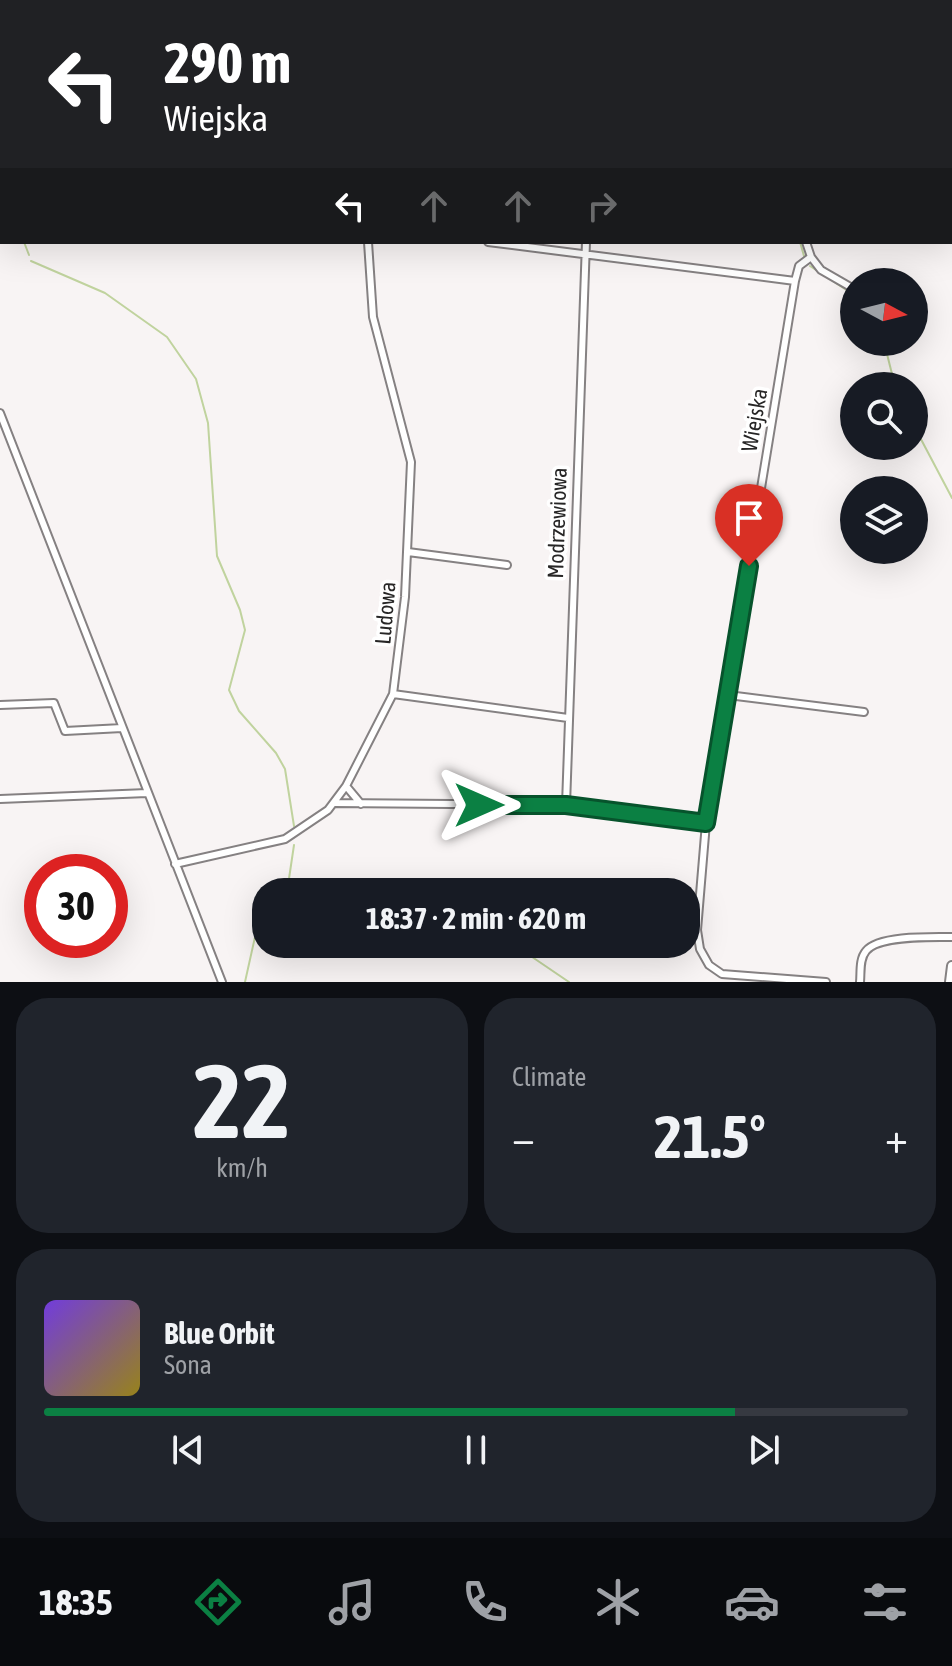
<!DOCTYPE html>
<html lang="en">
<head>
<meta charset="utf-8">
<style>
  :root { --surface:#171b24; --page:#20242c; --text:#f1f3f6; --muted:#9ea1a6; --line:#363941; --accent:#0b8043 }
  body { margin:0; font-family:"Asap Condensed",sans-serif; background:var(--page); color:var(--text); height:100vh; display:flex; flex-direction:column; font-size:30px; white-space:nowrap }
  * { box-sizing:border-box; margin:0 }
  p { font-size:26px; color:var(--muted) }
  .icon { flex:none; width:44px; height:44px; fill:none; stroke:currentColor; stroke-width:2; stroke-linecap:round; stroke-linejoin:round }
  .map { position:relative; height:982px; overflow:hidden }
  .drawer { display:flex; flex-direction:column; gap:16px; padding:16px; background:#0d0f14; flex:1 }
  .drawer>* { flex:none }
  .banner { position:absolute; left:0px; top:0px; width:952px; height:244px; box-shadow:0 8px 32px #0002; background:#202124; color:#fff; overflow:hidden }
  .needle { width:52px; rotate:97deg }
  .fabs { position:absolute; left:840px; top:268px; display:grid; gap:16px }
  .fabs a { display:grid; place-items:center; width:88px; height:88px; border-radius:50%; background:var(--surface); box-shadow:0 8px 32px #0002; font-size:40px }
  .speed { position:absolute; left:24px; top:854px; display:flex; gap:16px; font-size:40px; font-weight:700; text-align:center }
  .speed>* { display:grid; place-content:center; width:104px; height:104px; border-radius:50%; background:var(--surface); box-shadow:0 8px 32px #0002; line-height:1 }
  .speed .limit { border:12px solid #d22; background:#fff; color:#111 }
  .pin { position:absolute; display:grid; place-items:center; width:68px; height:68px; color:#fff; margin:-82px -34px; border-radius:50% 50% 50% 0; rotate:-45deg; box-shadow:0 0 8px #0007 }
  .pin .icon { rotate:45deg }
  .me { position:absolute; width:88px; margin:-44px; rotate:90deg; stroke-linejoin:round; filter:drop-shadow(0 0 6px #0008) }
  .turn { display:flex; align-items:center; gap:28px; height:168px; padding:0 32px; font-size:36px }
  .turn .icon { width:104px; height:104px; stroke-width:2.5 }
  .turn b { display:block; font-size:56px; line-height:68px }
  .lanes { display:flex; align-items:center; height:76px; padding:0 32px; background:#0003; justify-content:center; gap:40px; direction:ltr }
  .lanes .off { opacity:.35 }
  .big { font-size:60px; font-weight:700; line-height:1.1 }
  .drawer .card { flex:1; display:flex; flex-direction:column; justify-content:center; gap:12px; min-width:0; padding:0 28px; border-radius:32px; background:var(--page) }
  .drawer .dial { align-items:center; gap:0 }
  .dial b { font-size:104px; line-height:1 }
  .song { display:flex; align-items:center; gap:24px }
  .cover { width:96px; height:96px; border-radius:12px; background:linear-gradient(135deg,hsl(260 70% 55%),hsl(50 70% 35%)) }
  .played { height:8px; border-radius:4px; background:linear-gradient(90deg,var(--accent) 80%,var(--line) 80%) }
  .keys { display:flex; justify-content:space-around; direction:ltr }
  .heat { display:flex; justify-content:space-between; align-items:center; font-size:44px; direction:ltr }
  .drawer .tiles { flex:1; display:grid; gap:16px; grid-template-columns:1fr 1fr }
  .card:last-child { grid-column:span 2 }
  .trip { position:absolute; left:252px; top:878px; width:448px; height:80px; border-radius:32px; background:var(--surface); box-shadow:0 8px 32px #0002; font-weight:700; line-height:80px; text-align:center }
  .menu { display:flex; height:128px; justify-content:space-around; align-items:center; background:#090b0e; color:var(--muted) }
  .menu .icon { width:56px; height:56px }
  .menu .current { color:var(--accent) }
  .menu b { font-size:36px; color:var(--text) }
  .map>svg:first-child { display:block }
</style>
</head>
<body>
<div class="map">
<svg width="952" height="982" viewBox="0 0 952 982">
  <rect width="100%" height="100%" fill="#f8f4f4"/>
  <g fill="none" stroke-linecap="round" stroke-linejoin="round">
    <!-- stream -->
    <path stroke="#c0d39e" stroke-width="2" d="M0 146 2 152
      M24 242 29 255
      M800 242 804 256
      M31 261 105 293 167 337 196 379 208 423 217 556 240 610 245 630 229 690 239 711 276 753 285 769 294 826
      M810 266 854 295
      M884 342 895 386
      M914 426 952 498
      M287 892 294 845
      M513 944 569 982
      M245 982 257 928 266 927"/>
    <defs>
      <path id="street" d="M216 0V2
        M325 0V2
        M470 0V2
        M681 0 684 2
        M816 0 817 2
        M950 189 952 190
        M488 242 795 281
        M806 242 811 257 799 266 795 281 706 823 697 930 700 949 709 965 722 974 826 982
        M811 257 821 270 854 289
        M0 413 222 982
        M408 552 507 565
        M393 694 568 718
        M728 695 864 712
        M0 705 54 703 65 731 122 728
        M346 786 361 804
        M0 799 147 793
        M335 803 566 805 706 823
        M566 805 586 242
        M175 864 285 839 328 810 346 786 393 694 405 597 411 462 373 317 368 242
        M860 982C861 973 859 959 866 951 878 935 933 937 952 937"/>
      <path id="secondary" d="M950 982 952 966"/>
    </defs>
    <!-- street casing -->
    <use href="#street" stroke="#858182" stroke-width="10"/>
    <!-- secondary casing -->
    <use href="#secondary" stroke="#858182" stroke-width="12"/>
    <!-- street -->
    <use href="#street" stroke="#fff" stroke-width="6"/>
    <!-- secondary -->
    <use href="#secondary" stroke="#fff" stroke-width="8"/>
  </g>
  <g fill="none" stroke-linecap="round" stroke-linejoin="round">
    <defs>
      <path id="route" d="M479 805H566L706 823 749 566"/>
    </defs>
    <!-- route casing -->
    <use href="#route" stroke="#07532c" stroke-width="20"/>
    <!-- route -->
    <use href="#route" stroke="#0b8043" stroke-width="14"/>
  </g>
  <g text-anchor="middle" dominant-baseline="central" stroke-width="7" stroke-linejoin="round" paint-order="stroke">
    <!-- street labels -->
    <g font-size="22" fill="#272626" stroke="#fff">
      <text transform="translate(754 420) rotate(-80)">Wiejska</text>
      <text transform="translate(557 523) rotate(-88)">Modrzewiowa</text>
      <text transform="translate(385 613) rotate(-85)">Ludowa</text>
    </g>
  </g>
</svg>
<div class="fabs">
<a><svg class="needle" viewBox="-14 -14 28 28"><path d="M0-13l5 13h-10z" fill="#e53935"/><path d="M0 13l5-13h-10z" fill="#9ea1a6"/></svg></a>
<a><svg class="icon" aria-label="search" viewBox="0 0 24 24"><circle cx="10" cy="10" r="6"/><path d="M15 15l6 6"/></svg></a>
<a><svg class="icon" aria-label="layers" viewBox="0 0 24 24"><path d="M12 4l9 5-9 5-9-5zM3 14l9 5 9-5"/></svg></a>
</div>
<div class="speed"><div class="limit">30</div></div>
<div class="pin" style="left:749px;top:566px;background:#d93025"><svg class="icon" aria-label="arrive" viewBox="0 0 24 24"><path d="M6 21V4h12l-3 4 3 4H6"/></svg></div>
<svg class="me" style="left:479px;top:805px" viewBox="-20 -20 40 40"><path d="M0-17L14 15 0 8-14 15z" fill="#0b8043" stroke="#fff" stroke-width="4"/></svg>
<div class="trip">18:37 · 2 min · 620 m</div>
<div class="banner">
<div class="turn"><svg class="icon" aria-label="left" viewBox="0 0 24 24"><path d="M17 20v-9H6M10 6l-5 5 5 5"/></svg><div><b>290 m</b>Wiejska</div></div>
<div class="lanes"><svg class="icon" aria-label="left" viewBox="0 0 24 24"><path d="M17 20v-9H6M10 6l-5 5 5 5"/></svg><svg class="icon off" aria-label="ahead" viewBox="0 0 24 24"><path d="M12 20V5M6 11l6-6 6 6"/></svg><svg class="icon off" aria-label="ahead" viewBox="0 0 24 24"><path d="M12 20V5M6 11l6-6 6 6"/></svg><svg class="icon off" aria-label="right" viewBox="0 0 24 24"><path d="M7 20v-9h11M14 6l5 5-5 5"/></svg></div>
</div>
</div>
<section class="drawer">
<div class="tiles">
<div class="card dial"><b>22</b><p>km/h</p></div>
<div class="card"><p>Climate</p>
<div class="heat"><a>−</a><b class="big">21.5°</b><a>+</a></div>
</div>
<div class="card">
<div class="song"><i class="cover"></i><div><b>Blue Orbit</b><p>Sona</p></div></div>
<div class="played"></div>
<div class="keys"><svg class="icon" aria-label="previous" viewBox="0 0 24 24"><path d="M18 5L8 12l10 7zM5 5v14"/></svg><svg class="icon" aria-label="pause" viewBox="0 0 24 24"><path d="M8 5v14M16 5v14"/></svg><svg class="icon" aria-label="next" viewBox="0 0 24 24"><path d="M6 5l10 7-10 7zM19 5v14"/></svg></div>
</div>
</div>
</section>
<nav class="menu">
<b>18:35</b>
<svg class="icon current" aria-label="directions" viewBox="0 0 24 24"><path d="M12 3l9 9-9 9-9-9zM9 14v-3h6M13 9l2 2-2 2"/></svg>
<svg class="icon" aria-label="music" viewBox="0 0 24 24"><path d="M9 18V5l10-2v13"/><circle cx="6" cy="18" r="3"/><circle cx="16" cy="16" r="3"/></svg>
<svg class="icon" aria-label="phone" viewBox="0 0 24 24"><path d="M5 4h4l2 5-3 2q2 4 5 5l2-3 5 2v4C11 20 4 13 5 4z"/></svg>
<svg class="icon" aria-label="climate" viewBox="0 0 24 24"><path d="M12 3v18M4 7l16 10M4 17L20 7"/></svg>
<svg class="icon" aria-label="car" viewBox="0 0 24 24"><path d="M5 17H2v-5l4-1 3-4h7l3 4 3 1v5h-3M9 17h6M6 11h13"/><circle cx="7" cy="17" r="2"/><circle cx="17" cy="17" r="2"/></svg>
<svg class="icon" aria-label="filters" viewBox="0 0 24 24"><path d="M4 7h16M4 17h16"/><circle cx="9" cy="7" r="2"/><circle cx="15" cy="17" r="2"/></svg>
</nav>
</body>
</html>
